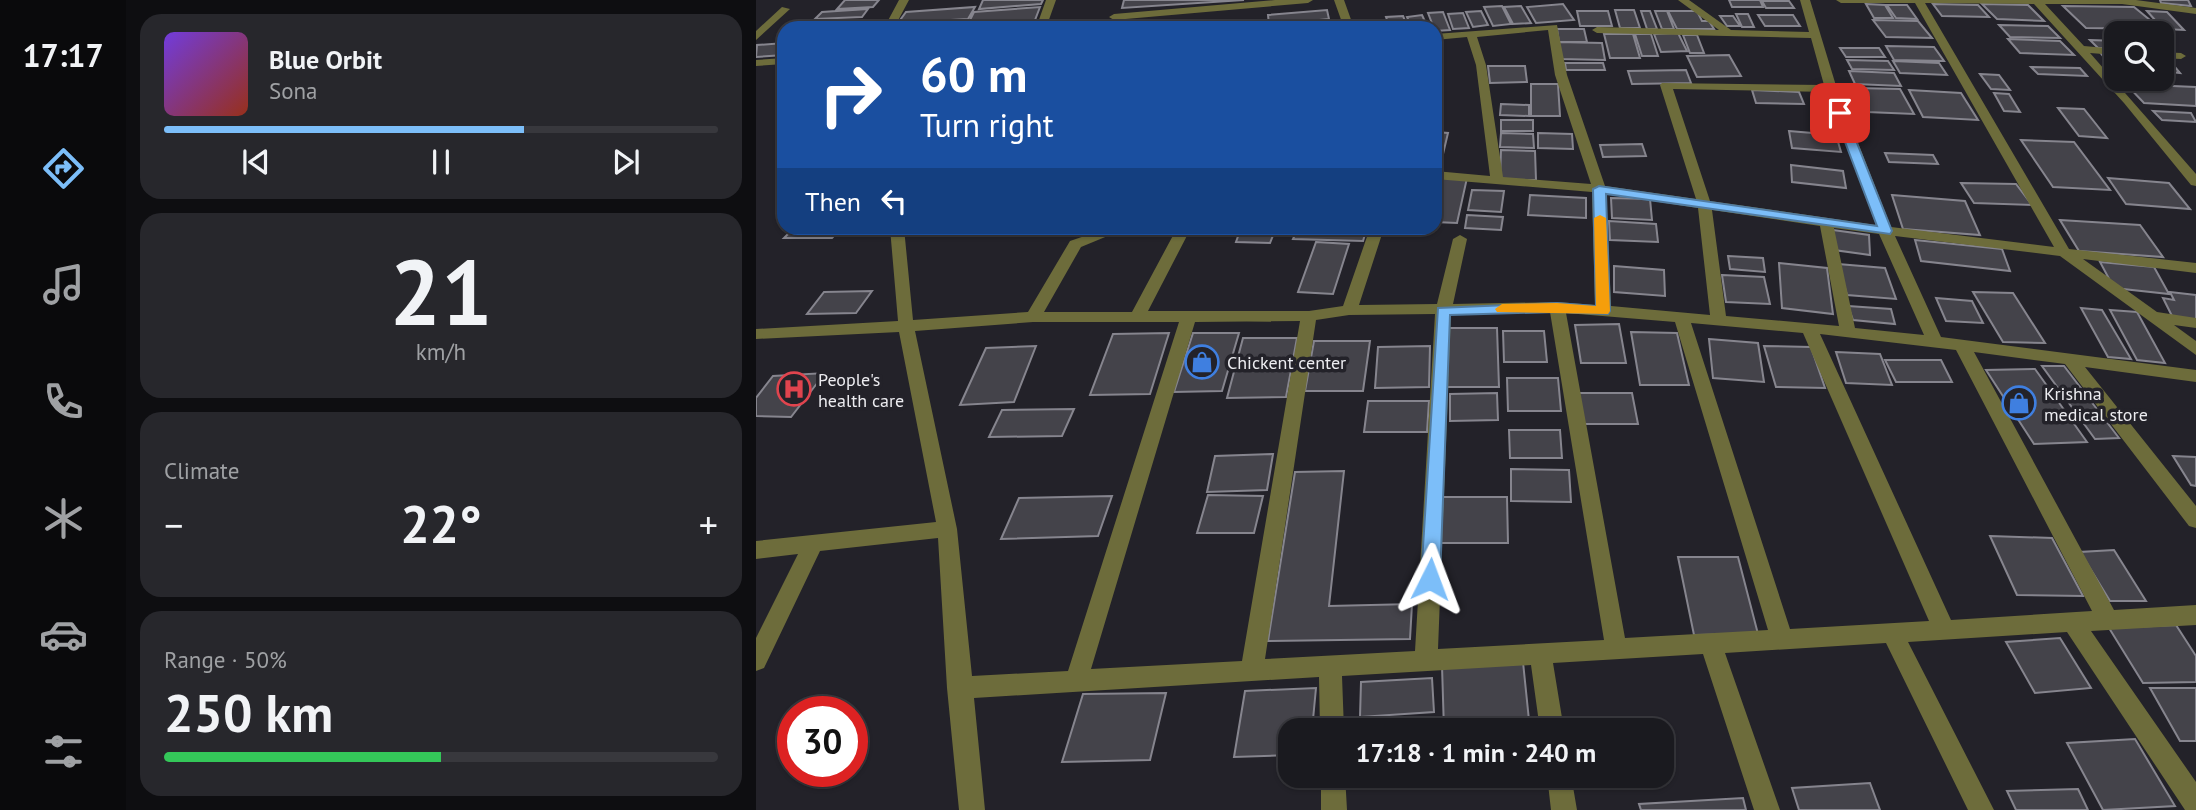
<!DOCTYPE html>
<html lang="en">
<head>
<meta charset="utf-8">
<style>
  :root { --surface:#1a1a1f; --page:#27272c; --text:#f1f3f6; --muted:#9fa1a4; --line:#38383d; --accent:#7cbef9 }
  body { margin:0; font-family:"PT Sans",sans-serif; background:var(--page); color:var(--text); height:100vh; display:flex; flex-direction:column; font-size:26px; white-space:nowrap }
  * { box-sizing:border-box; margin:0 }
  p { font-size:23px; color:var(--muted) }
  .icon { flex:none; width:38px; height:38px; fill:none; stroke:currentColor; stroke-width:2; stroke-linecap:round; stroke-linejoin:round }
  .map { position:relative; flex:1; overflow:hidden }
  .sheet { display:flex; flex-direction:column; gap:14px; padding:14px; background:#0e0e11; width:630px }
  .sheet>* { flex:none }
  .hud { position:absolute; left:21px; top:21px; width:665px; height:214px; border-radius:21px; box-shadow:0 2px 5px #0004,0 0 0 2px var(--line); background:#1a4fa0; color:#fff; overflow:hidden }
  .buttons { position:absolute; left:1348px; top:21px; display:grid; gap:14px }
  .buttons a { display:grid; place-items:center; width:70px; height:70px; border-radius:14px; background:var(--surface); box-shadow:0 2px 5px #0004,0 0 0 2px var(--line); font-size:35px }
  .speed { position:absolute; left:21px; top:696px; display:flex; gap:14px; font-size:35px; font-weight:700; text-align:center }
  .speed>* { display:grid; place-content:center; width:91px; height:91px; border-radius:50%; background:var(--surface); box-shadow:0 2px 5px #0004,0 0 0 2px var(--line); line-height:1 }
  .speed .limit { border:10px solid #d22; background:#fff; color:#111 }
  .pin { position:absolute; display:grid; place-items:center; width:60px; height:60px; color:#fff; margin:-30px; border-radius:14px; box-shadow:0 4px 10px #0006 }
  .me { position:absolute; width:77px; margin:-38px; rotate:3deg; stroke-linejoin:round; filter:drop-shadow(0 0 5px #0008) }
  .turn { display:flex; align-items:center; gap:24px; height:147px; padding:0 28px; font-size:32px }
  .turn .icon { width:91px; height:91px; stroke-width:2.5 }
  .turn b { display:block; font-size:49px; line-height:60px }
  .then { display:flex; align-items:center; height:66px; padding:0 28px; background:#0003; gap:14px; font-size:26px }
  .big { font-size:52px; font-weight:800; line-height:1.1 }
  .sheet .tile { flex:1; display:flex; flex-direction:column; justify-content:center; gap:10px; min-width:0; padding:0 24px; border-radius:21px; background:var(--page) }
  .sheet .dial { align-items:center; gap:0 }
  .dial b { font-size:91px; line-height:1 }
  .song { display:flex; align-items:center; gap:21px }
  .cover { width:84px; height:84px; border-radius:10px; background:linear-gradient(135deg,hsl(260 70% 55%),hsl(10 70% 35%)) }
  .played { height:7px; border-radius:4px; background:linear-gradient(90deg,var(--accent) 65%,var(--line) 65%) }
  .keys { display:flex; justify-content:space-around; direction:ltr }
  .heat { display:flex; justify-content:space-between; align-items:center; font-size:38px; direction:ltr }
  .charge { height:10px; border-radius:5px; background:linear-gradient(90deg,#34c759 50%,var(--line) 0) }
  .trip { position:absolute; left:522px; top:718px; width:396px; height:70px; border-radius:21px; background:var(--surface); box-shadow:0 2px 5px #0004,0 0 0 2px var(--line); font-weight:800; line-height:70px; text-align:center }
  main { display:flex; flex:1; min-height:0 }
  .tab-bar { display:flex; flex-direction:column; width:126px; justify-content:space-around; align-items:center; background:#0a0a0c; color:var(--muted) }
  .tab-bar .icon { width:49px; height:49px }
  .tab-bar .on { color:var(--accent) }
  .tab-bar b { font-size:32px; color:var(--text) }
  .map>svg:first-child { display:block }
</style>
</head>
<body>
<main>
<nav class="tab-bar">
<b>17:17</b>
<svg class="icon on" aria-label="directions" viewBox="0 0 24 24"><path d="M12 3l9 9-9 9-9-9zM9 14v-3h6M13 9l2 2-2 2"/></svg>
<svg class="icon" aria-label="music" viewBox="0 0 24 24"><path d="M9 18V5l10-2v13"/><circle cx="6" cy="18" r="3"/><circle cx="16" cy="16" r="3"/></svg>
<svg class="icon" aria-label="phone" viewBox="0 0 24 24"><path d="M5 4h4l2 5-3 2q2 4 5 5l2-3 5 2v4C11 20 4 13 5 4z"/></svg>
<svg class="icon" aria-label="climate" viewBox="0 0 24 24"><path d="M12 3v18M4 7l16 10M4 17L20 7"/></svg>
<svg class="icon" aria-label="car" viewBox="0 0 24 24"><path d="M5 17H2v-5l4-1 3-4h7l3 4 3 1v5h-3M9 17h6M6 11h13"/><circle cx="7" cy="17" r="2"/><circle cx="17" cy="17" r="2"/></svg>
<svg class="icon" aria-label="filters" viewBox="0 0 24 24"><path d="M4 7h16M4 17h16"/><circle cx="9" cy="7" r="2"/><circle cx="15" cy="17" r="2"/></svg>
</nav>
<section class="sheet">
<div class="tile">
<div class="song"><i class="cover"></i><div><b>Blue Orbit</b><p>Sona</p></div></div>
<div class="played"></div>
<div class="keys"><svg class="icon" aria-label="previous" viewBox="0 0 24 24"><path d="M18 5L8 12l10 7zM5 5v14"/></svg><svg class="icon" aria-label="pause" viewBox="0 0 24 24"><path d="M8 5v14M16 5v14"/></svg><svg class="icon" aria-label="next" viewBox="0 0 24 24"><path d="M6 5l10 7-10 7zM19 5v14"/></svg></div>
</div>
<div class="tile dial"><b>21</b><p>km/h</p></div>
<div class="tile"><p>Climate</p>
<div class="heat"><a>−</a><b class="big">22°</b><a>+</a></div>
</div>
<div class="tile"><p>Range · 50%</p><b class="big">250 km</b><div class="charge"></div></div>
</section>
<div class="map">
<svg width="1440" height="810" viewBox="0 0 1440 810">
  <rect width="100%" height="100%" fill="#232229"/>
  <!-- building -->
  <path fill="#44434a" stroke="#86858e" stroke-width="2" d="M89 0H123L117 7 81 9Z
    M227 0H287L285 4 223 9Z
    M368 0H488L366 8Z
    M973 0H1004L1007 7H976Z
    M1404 0H1432L1435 6 1405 3Z
    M1006 1H1033L1038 8H1010Z
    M807 4 818 20 780 23 771 7Z
    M1110 4 1129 5 1137 18H1118Z
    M1177 4 1222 5 1233 17 1186 16Z
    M1226 4 1272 5 1288 21 1241 19Z
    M1131 5H1151L1161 19 1140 18Z
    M746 6 755 24 737 26 728 7Z
    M765 6 775 23 757 24 748 7Z
    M1307 6 1378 7 1405 29 1330 28Z
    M219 7 212 19 142 23 150 12Z
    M284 7 279 20 211 26 218 12Z
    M112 9 106 17 59 19 66 12Z
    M571 10 573 19 513 25 512 15Z
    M859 10H878L884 28H864Z
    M725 11 732 25 717 27 710 12Z
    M821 11H852L856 26H824Z
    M885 11H894L901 29H891Z
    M899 11H911L918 29H906Z
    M912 11H941L946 21H953L958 29H921Z
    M1391 11 1411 12 1428 30 1407 29Z
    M687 12 694 30 679 31 672 13Z
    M707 13 713 28 697 29 692 14Z
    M980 14H992L998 27H986Z
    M666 15 672 28H656L651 17Z
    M1002 15H1037L1044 26H1009Z
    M647 16 652 28H634L630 17Z
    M964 16H977L984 26H971Z
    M1117 20 1162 21 1176 38 1130 37Z
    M1243 25 1292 26 1304 38 1254 37Z
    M801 29H828L831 42H803Z
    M922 33 931 51 905 52 898 34Z
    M848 34H877L884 58H854Z
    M879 34H895L902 56H886Z
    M927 35H941L948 53H934Z
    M1252 39 1304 41 1318 55 1264 53Z
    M1334 40 1360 41V49L1342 48Z
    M802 42 846 43 849 60 804 59Z
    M28 43V55L0 57 1 45Z
    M1130 46 1178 47 1188 61 1138 60Z
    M1084 48H1123L1129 57H1090Z
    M1343 51 1360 52V68H1356Z
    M973 55 985 76 941 77 931 56Z
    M1405 55H1409L1424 73 1405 71Z
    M1091 60 1132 61 1138 70 1096 69Z
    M1137 61 1183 63 1191 75 1144 73Z
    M809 63H847L849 70H810Z
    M732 66H769L771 82 734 83Z
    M1275 67 1324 68 1331 76 1282 74Z
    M930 70 935 83 876 84 872 71Z
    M1093 71 1138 73 1145 86 1099 84Z
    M1224 74 1243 75 1254 90 1235 89Z
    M775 84H802L804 116H775Z
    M1370 84 1440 87V106L1388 103Z
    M1099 88 1144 89 1158 114 1111 112Z
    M996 90 1043 92 1048 104 1000 103Z
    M1153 90 1205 93 1222 120 1167 117Z
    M1238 93 1253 94 1264 112 1248 111Z
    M745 104 773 105V116L744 115Z
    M1302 108 1328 109 1351 138 1323 136Z
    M1397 111 1435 113 1440 122 1406 120Z
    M745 120H777V131H745Z
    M1033 131 1080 135 1085 152 1036 148Z
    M679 132 692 133 683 171H679Z
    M745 133 777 134 778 148 744 147Z
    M782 133 816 134 817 149 782 148Z
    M1265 140 1318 142 1354 190 1297 187Z
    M886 144 890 156 847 157 844 145Z
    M745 150 779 151 780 180H744Z
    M1129 153 1177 155 1182 164 1133 162Z
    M1035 165 1087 171 1090 188 1036 182Z
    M679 176 711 178 701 223 679 222Z
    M1352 178 1413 183 1434 209 1370 204Z
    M1205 183 1260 184 1276 205 1218 203Z
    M716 190 748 191 745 212 712 210Z
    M774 195 830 198V218L772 215Z
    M1136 195 1209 201 1224 235 1147 229Z
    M855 198 894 199 896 220 856 218Z
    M711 215 747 217 745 230 709 228Z
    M1304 220 1384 225 1407 257 1323 251Z
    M853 221 900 224 902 242 854 240Z
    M38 228H85L76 238H28Z
    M485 228H520L514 243 480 242Z
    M542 228H611L607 241 537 239Z
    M1077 230 1113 235 1114 255 1078 250Z
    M1159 240 1246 249 1254 271 1165 261Z
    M560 242 593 244 577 294 542 292Z
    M972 256 1007 258 1009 272 974 269Z
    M1344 262 1398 267 1413 294 1358 288Z
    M1023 263 1071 268 1077 314 1026 308Z
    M1082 264 1129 268 1140 299 1091 295Z
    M858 266 908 270 909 296 858 292Z
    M966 275 1008 277 1014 304 970 302Z
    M116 291 100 313 51 314 68 292Z
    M1217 292 1257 293 1289 343 1247 342Z
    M1414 292 1440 295V321L1417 318 1407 298 1418 300Z
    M1180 298 1216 301 1227 323 1190 321Z
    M1092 306 1135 309 1139 324 1097 320Z
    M1325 308 1346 310 1375 359 1352 357Z
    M1354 310 1381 312 1409 363 1381 360Z
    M863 324 870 363H825L819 325Z
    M691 328H741L743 387H688Z
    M747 331H788L791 362H748Z
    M875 332 921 333 933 385H884Z
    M413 333 394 394 334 395 357 334Z
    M437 333H483L466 391 418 392Z
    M487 338H541L530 397 471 398Z
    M953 339 1002 343 1008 382 957 378Z
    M558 341H614L607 391H549Z
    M280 346 258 402 204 405 230 348Z
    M674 346 673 387 619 388 622 347Z
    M1008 346 1055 347 1069 388 1020 387Z
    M1080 352 1124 354 1136 385 1090 383Z
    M1129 360H1185L1196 382H1140Z
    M1286 366H1308L1363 438 1339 439Z
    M1279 369 1331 442 1278 444 1230 370Z
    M69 373 35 417 0 416V398L17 376Z
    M751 378H802L805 411H752Z
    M741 393 742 420 694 421V394Z
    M822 393H876L882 424H826Z
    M612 401H673L671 432H608Z
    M318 409 306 436 233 437 246 410Z
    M753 430H804L806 458H754Z
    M517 454 511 490 451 492 459 456Z
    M1417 456 1440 457V486L1435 485Z
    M755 469 813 470 815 502 755 501Z
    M588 471 573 606 656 604 654 639 512 641 539 472Z
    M452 495 507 496 498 533H441Z
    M356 496 342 536 245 539 263 498Z
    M687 497H751L752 543H684Z
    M1234 536 1296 538 1327 596 1261 595Z
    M1358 550 1390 601H1354L1324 552Z
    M922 557H982L1002 634 938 635Z
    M1420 625 1440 656V682L1387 683 1353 628Z
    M1304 638 1335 688 1279 693 1250 642Z
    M767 662 774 730H688L686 666Z
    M676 678 678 712 604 717 605 682Z
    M560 688 556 730H534V755L478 757 489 691Z
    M1394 688H1440V741H1424Z
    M410 693 394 760 306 762 327 694Z
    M1379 739 1419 806 1347 810 1311 743Z
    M1114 783 1124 810H1043L1036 788Z
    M1322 789 1332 810H1260L1251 791Z
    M987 798 990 810H885L883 804Z"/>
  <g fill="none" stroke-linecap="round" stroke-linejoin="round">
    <!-- minor -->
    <path fill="#6d6c3b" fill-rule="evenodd" d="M143 0H153L138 28H128Z
      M290 0H300L290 28H280Z
      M519 0H557L552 3 358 20 353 17 358 14Z
      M578 0H588L598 28H588Z
      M922 0H933L975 30 1053 32 1044 0H1054L1081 89 1135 227 1298 247 1159 3H1085L1080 0H1380L1440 8V14L1366 4H1289L1328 46 1360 49V55L1334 53 1440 174V186L1435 185 1368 103 1278 4 1169 3 1313 249 1440 263V273L1327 259 1401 312 1440 318V328L1418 325 1440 341V355L1304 256 1139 236 1185 337 1440 370V382L1329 367 1440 506V528L1433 526 1309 364 1218 352 1358 610 1440 605V625L1335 631 1440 782V810H1429L1311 632 1152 642 1238 810H1212L1130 643 969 653 1024 810H998L947 654 797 663 808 730H784L775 665 586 676 588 730H564L563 677 218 698 229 810H203L191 688 182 538 64 551 8 668 0 671V638L42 554 0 559V541L180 522 143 332 0 339V329L142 321 134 228H148L157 320 272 312 314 241 352 228H371L325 247 288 312H376L421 228H435L392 311H553L587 306 614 228H628L603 305 681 304 697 239 704 235 711 239 697 304 801 302 839 305 836 192 679 179V171L734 176 720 65 711 37 679 40V34L801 25 811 75 849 186 940 199 904 85 906 83 1068 85 1055 38 841 33 836 30 841 27 963 30ZM792 30 799 75 835 184 747 177 730 65 721 37ZM917 89 1071 92 1120 225 954 201ZM850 194 942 208 954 315 855 306ZM956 210 1064 226 1083 326 970 316ZM1078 228 1123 234 1168 335 1099 328ZM794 312 848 640 682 649 695 314ZM810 313 919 322 1012 630 869 638ZM679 314 659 651 509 659 560 320 593 315ZM544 321 486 661 335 669 439 322ZM277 322H423L312 671 216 676 201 529 159 331ZM935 323 1047 333 1173 621 1034 629ZM1064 334 1200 350 1336 611 1195 620Z
      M26 7 34 9 0 40V31Z
      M1405 52 1425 53 1430 56 1425 59 1405 58Z
      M28 58V64L0 66V60Z
      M565 775H589L591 810H565Z
      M791 775H815L821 810H795Z"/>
  </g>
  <!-- route -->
  <path fill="#7cbef9" stroke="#517ca2" stroke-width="2" d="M1084 110 1089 113 1136 231 1134 234 850 194 854 311 852 314 801 312 694 315 684 579 681 585 674 588 667 585 665 579 682 308 801 303 840 306 837 189 843 186 1121 226 1078 113Z"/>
  <!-- slow -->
  <path fill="#f59e0b" d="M844 215 850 218 854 311 852 314 741 312 739 309 746 304 801 303 840 306 838 218Z"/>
  <!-- icons -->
  <defs>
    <symbol id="shop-ring" viewBox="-11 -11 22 22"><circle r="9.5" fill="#232229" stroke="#3f7fe0" stroke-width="1.5"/><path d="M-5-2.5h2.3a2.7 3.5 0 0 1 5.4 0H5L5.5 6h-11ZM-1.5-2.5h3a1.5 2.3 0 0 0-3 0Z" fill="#3f7fe0"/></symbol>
    <symbol id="hospital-ring" viewBox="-11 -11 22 22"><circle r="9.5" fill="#232229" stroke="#e0444e" stroke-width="1.5"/><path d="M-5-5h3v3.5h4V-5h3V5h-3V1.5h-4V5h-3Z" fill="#e0444e"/></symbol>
  </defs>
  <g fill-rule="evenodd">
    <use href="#shop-ring" x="427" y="343" width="38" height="38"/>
    <use href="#hospital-ring" x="19" y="370" width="38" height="38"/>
    <use href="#shop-ring" x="1244" y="384" width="38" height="38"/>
  </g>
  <g text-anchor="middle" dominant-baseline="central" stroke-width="7" stroke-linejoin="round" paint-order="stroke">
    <!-- poi labels -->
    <g font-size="18" fill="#ececf0" stroke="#232229" text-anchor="start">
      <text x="471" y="362">Chickent center</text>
      <text x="62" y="379">People's<tspan x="62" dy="21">health care</tspan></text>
      <text x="1288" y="393">Krishna<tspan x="1288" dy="21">medical store</tspan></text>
    </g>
  </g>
</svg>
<div class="buttons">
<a><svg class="icon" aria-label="search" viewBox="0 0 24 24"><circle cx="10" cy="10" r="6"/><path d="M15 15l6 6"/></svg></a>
</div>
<div class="speed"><div class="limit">30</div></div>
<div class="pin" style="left:1084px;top:113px;background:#d93025"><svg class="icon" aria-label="arrive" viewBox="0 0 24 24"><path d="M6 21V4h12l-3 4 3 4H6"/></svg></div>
<svg class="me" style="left:674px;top:579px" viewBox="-20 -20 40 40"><path d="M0-17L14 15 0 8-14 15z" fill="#7cbef9" stroke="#fff" stroke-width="4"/></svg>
<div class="trip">17:18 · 1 min · 240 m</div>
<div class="hud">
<div class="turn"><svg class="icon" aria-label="right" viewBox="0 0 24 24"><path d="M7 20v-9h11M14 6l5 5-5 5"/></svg><div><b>60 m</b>Turn right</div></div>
<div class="then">Then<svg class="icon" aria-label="left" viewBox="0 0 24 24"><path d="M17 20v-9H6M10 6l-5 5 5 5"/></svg></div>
</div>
</div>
</main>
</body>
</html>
